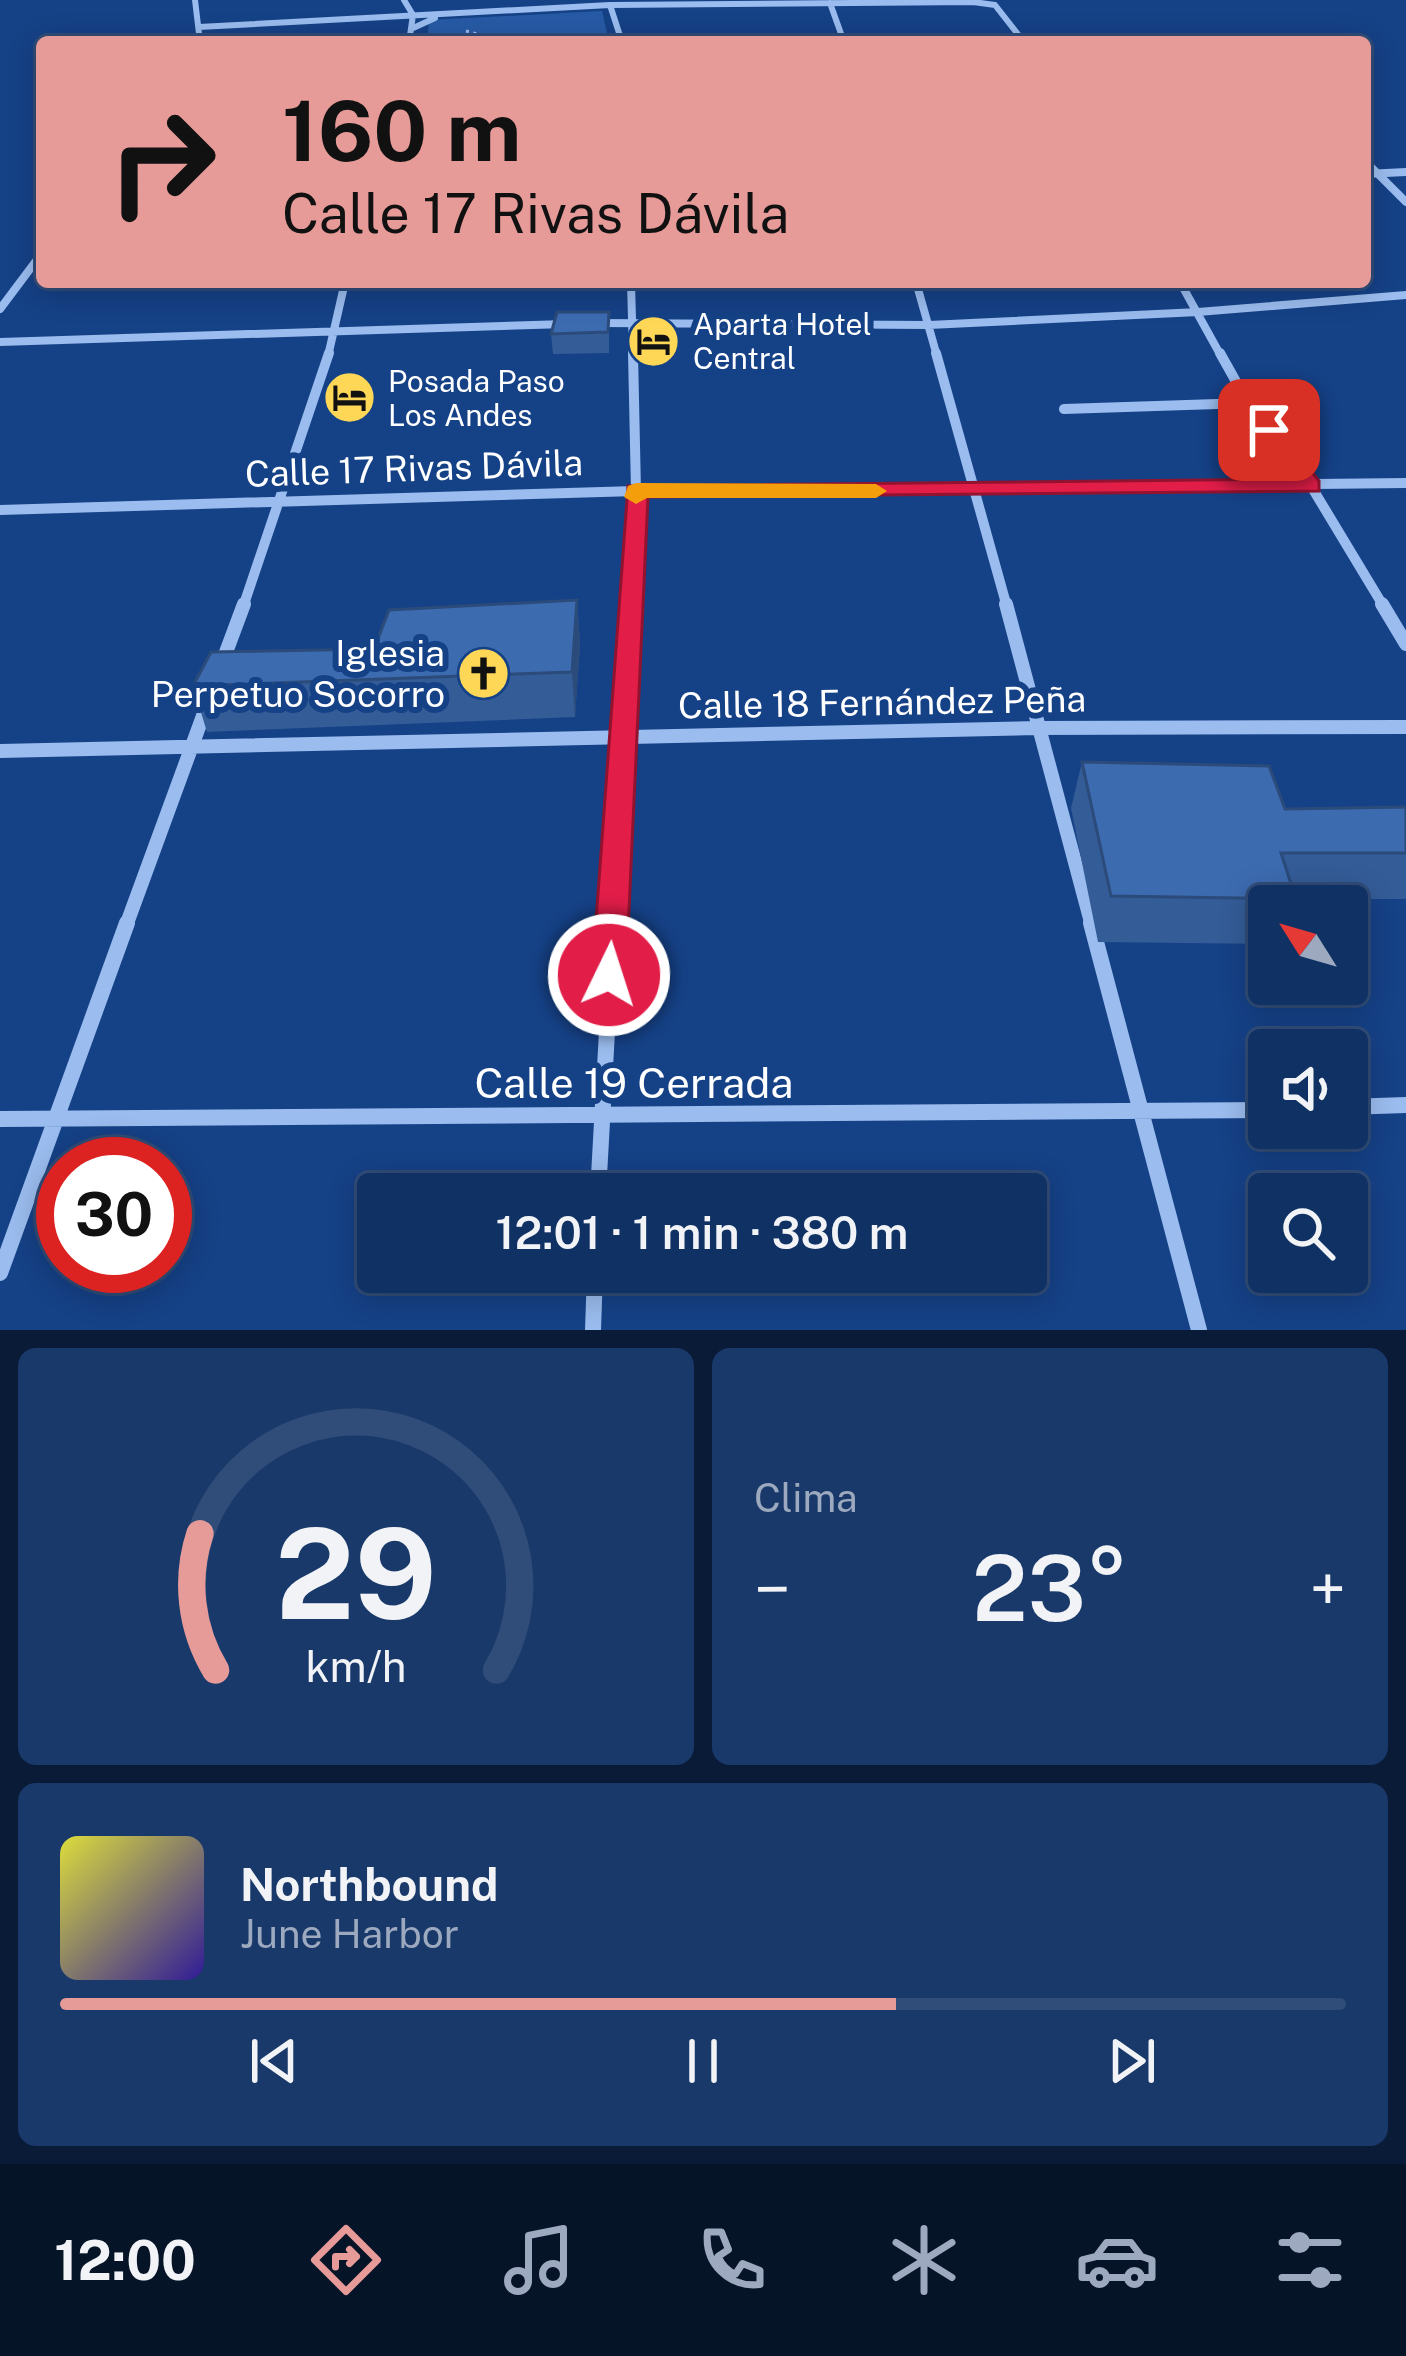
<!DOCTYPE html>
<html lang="es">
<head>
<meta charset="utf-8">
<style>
  :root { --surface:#103164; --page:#19396a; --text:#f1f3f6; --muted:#9ca9bf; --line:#304c78; --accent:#e69b98 }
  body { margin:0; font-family:"Public Sans",sans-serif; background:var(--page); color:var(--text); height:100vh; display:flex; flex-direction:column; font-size:45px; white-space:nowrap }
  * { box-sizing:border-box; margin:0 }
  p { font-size:39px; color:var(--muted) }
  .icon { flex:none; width:66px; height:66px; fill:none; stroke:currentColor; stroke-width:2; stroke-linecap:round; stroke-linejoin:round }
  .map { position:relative; height:1330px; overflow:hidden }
  .drawer { display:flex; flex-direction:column; gap:18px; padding:18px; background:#091b37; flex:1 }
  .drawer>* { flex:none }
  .guide { position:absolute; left:36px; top:36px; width:1335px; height:252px; border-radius:12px; box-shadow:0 6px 30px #0003,0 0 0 3px var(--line); background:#e69b98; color:#111; overflow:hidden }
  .needle { width:78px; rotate:307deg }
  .fabs { position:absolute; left:1248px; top:885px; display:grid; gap:24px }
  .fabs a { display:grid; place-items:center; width:120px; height:120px; border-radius:12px; background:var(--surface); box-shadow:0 6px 30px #0003,0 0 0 3px var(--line); font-size:60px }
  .speed { position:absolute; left:36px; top:1137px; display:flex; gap:24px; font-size:60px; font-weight:700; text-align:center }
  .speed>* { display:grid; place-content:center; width:156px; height:156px; border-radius:50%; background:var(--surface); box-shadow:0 6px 30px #0003,0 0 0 3px var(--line); line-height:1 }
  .speed .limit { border:18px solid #d22; background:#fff; color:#111 }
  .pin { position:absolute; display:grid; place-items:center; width:102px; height:102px; color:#fff; margin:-51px; border-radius:24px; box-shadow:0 6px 18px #0006 }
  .me { position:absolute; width:132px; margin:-66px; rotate:4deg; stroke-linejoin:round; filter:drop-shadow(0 0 9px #0008) }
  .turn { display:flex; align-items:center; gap:42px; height:252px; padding:0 48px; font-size:54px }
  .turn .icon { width:156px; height:156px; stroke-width:2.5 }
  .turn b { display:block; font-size:84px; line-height:102px }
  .big { font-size:90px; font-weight:600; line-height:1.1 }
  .drawer .widget { flex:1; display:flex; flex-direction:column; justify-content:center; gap:18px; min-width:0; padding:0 42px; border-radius:18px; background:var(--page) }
  .drawer .dial { align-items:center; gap:0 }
  .dial svg { height:312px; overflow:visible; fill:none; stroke:var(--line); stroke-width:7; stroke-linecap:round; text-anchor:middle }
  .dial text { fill:var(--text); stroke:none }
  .song { display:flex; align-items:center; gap:36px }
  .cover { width:144px; height:144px; border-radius:18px; background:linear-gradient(135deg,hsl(60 70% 55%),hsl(250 70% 35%)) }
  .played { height:12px; border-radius:6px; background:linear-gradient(90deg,var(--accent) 65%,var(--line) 65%) }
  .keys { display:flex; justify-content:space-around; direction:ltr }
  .heat { display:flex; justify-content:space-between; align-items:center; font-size:66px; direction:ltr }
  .drawer .tiles { flex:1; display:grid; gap:18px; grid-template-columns:1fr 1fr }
  .widget:last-child { grid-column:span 2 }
  .trip { position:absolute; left:357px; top:1173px; width:690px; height:120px; border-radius:12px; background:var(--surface); box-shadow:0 6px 30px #0003,0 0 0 3px var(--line); font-weight:600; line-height:120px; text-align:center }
  .tab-bar { display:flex; height:192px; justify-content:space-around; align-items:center; background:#061428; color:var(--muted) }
  .tab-bar .icon { width:84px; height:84px }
  .tab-bar .selected { color:var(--accent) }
  .tab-bar b { font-size:54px; color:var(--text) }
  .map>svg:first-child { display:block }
</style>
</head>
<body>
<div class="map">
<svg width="1406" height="1330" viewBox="0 0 1406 1330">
  <rect width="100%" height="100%" fill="#154186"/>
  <!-- green -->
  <path fill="#275aa5" d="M602 11 609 42H427L429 20Z"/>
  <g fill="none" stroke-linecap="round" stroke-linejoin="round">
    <!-- path -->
    <path stroke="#9abcee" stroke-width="3" stroke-dasharray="3 4.5" stroke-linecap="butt" d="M466 31 496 39
      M498 39 544 37 543 42"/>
    <!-- minor-far4 -->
    <path stroke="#9abcee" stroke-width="6" d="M195 0 200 42
      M404 0 413 15 409 42
      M830 3 844 42
      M610 5 622 42
      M199 27 610 5 973 2 995 5 1024 42
      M411 29 435 18"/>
    <!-- minor-far3 -->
    <path stroke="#9abcee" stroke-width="8" d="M1365 161 1406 202
      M1365 174 1406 172
      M631 282 633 356
      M916 282 937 356
      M1180 282 1221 356
      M0 309 42 253
      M598 323 929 325 1198 312 1406 295
      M0 342 566 324
      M328 356 345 282"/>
    <!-- minor-far2 -->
    <path stroke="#9abcee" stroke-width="10" d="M936 353 1007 607
      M1220 353 1248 403 1311 486 1384 607
      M1064 409 1248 403
      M0 510 636 491 1406 483
      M243 607 329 353
      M630 607 636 491 633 353"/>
    <!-- minor-far1 -->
    <path stroke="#9abcee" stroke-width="14" d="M1006 604 1092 926
      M1382 604 1406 644
      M222 663 244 604
      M0 751 1037 728 1406 727
      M126 926 207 705
      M612 926 630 604"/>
    <!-- minor -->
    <path stroke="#9abcee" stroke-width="16" d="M1091 923 1199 1330
      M1347 1107 1406 1105
      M0 1119 1269 1110
      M598 1194 613 923
      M0 1273 127 923
      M593 1330 595 1272"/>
  </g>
  <!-- wall -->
  <path fill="#345c97" d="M609 312V353L553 354 551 334Z
    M577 600 580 644 575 717 207 732 193 686 374 649Z
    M1082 762 1285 809 1406 807V899H1296L1293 906H1269V944L1098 942 1071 808Z"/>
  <!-- shaded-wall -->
  <path fill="#2b4b7b" d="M577 600 580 644 575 717 572 672Z"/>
  <!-- building -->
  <path fill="#3d6bb0" stroke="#2b4b7b" stroke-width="3" d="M557 312H609L608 332 551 334Z
    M577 600 572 672 193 686 211 652 374 649 389 610Z
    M1082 762 1269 766 1285 809 1406 807V853H1281L1296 899 1111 896Z"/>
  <!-- route -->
  <path fill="#e11d48" stroke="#92132f" stroke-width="3" d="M1269 424 1277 426 1319 481V491L648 497 626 975 621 985 609 989 597 985 592 975 628 486 1294 479 1258 430Z"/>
  <!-- slow -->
  <path fill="#f59e0b" d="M636 483 876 484 887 491 876 498H647L636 504 624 497 628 486Z"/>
  <!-- icons -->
  <defs>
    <symbol id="hotel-disc" viewBox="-11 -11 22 22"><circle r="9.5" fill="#ffd757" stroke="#154186"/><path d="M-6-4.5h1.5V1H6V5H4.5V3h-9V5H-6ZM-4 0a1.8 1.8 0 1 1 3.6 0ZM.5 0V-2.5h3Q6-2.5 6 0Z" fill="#111"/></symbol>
    <symbol id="church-disc" viewBox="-11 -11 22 22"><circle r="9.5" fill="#ffd757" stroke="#154186"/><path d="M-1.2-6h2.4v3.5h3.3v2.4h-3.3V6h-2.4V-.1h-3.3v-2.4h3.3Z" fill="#111"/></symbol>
  </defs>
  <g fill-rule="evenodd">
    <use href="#hotel-disc" x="624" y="312" width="59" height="59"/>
    <use href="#hotel-disc" x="320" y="368" width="59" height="59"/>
    <use href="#church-disc" x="454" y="644" width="59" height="59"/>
  </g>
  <g text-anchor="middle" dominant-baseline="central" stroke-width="12" stroke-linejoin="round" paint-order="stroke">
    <!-- far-poi labels -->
    <g font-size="30" fill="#fff" stroke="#154186" text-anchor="start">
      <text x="693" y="324">Aparta Hotel<tspan x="693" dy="34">Central</tspan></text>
      <text x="388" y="381">Posada Paso<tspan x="388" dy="34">Los Andes</tspan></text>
    </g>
    <!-- street labels -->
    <g font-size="36" fill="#fff" stroke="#154186">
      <text transform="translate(414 468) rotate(-2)">Calle 17 Rivas Dávila</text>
      <text transform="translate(882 702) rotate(-1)">Calle 18 Fernández Peña</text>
    </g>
    <!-- poi labels -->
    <g font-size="36" fill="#fff" stroke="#154186" text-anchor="end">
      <text x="445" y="653">Iglesia<tspan x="445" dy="41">Perpetuo Socorro</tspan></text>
    </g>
    <!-- near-street labels -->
    <g font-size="42" fill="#fff" stroke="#154186">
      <text x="634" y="1082">Calle 19 Cerrada</text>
    </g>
  </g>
</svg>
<div class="fabs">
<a><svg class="needle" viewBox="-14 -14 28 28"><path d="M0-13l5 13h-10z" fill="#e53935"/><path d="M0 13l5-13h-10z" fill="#9ca9bf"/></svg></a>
<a><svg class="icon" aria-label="sound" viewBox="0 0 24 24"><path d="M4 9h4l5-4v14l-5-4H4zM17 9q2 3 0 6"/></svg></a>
<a><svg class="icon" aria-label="search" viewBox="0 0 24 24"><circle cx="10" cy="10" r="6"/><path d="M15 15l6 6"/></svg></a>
</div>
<div class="speed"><div class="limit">30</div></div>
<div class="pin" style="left:1269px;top:430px;background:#d93025"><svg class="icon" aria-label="arrive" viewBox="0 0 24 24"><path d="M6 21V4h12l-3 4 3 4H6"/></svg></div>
<svg class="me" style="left:609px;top:975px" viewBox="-20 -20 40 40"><circle r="17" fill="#e11d48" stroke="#fff" stroke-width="3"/><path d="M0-11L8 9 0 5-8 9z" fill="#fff"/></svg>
<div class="trip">12:01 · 1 min · 380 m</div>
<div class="guide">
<div class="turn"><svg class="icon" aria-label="right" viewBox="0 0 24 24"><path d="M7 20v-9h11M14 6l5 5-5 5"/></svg><div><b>160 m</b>Calle 17 Rivas Dávila</div></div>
</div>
</div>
<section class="drawer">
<div class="tiles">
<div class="widget dial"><svg viewBox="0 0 100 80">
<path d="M14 69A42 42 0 1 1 86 69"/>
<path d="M14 69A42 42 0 0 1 10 34" stroke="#e69b98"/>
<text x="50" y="56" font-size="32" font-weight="700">29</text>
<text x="50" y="72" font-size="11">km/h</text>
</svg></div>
<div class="widget"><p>Clima</p>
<div class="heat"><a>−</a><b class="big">23°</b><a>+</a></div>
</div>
<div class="widget">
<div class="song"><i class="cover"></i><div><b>Northbound</b><p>June Harbor</p></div></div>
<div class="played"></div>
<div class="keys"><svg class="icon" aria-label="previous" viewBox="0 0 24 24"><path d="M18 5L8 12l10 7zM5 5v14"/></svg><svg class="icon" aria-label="pause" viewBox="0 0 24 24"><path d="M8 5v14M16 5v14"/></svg><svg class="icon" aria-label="next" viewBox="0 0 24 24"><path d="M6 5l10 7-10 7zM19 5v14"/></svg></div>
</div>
</div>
</section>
<nav class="tab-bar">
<b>12:00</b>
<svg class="icon selected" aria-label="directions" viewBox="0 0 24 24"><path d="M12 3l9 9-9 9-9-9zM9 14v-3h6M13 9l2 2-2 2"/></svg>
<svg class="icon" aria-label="music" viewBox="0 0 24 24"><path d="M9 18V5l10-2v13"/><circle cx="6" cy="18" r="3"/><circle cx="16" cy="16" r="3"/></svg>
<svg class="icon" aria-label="phone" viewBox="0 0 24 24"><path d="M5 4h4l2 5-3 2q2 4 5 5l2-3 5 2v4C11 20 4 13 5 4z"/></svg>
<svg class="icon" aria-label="climate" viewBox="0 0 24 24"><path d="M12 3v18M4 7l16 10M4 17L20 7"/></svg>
<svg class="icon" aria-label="car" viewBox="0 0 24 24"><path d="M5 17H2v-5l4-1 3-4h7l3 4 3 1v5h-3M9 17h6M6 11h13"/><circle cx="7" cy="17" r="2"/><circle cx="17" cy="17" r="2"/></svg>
<svg class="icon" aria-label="filters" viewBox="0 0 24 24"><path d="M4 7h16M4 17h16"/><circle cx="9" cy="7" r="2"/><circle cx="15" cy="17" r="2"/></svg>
</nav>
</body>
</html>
